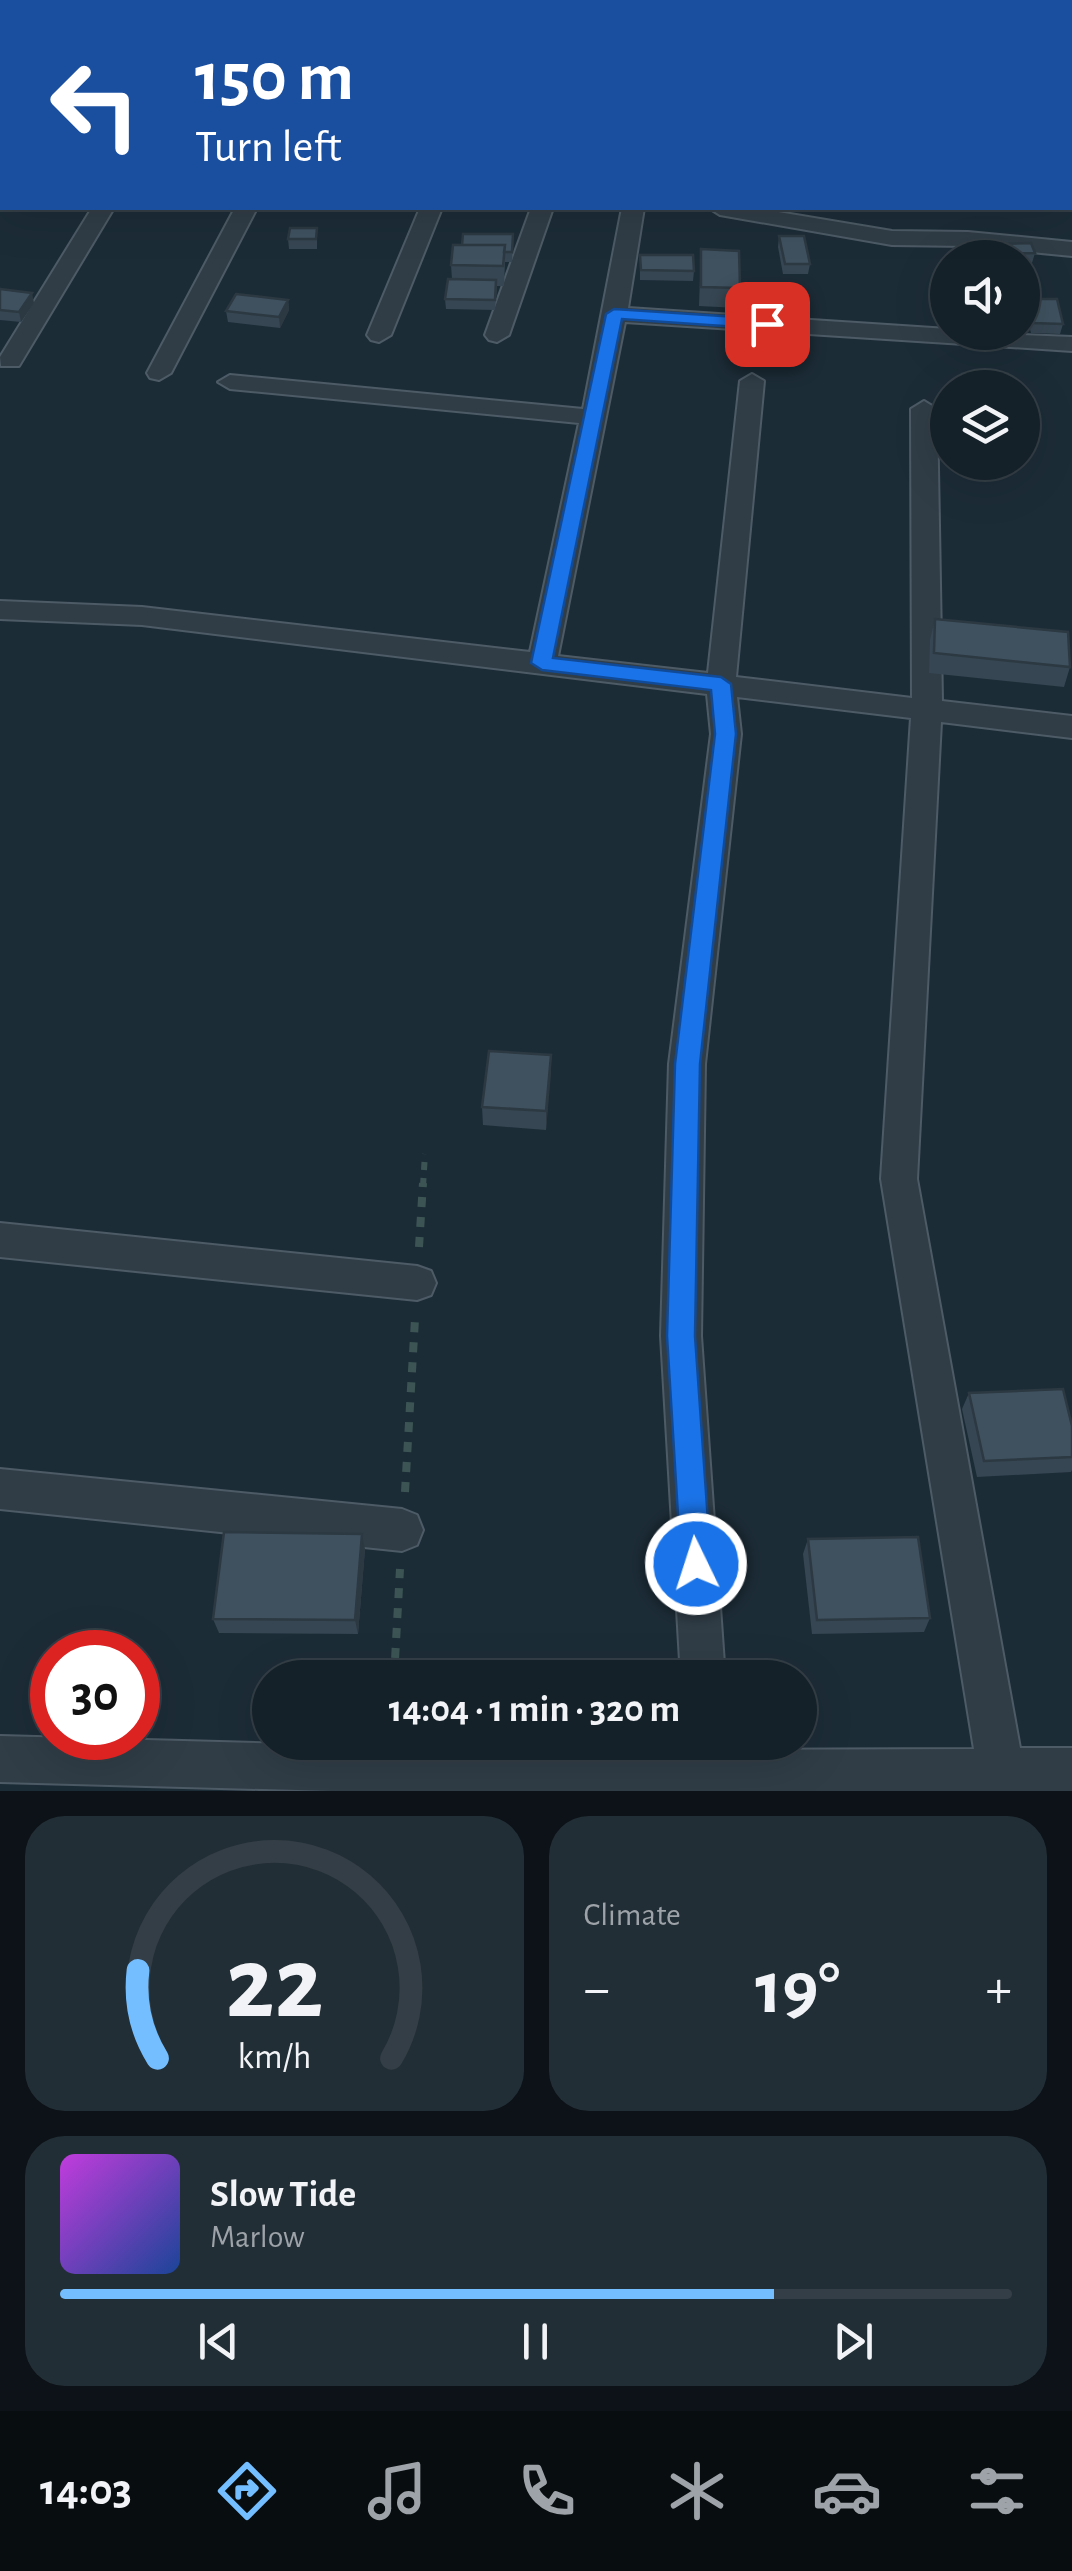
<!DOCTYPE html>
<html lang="en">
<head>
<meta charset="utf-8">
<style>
  :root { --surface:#152129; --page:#222e35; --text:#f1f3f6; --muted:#9da3a8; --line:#343e46; --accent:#74beff }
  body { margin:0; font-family:"Alegreya Sans",sans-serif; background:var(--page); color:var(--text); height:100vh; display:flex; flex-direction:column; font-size:38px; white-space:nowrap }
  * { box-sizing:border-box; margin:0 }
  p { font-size:32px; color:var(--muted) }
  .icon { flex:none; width:55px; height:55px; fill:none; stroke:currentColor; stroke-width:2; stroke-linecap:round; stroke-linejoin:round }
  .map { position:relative; height:1791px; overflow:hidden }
  .side { display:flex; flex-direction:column; gap:25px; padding:25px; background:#0c1217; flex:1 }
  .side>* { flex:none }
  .hud { position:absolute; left:0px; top:0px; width:1072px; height:210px; box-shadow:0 10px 40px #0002,0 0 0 2px var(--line); background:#1a4fa0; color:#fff; overflow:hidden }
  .fabs { position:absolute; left:930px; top:240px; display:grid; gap:20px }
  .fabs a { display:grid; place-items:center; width:110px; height:110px; border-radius:50%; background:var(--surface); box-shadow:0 10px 40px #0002,0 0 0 2px var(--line); font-size:50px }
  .speed { position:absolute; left:30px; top:1630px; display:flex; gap:20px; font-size:50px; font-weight:700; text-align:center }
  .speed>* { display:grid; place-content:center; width:130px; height:130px; border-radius:50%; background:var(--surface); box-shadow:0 10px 40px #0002,0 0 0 2px var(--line); line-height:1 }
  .speed .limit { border:15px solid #d22; background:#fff; color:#111 }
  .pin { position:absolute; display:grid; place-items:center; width:85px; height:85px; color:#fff; margin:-42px; border-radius:20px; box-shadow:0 5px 15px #0006 }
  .me { position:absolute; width:110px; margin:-55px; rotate:356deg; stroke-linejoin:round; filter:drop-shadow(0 0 8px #0008) }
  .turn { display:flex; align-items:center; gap:35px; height:210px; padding:0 30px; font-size:45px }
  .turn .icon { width:130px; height:130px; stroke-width:2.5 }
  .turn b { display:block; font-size:70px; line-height:85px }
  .big { font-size:75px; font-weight:600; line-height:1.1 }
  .side .tile { flex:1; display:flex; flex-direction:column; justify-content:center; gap:15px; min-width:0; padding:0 35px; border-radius:40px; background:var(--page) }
  .side .dial { align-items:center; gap:0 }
  .dial svg { height:260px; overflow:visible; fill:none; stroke:var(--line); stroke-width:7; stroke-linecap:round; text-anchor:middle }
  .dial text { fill:var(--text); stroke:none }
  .song { display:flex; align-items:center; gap:30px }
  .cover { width:120px; height:120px; border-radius:15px; background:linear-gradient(135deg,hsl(290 70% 55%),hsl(220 70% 35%)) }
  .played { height:10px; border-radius:5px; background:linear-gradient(90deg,var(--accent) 75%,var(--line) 75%) }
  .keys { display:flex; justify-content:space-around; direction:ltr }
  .heat { display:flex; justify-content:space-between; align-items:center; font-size:55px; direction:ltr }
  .side .tiles { flex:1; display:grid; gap:25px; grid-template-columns:1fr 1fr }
  .tile:last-child { grid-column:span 2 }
  .trip { position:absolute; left:252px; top:1660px; width:565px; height:100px; border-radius:50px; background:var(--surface); box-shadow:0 10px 40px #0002,0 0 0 2px var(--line); font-weight:600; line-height:100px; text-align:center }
  .dock { display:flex; height:160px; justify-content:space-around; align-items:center; background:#080d10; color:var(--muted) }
  .dock .icon { width:70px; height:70px }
  .dock .active { color:var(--accent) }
  .dock b { font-size:45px; color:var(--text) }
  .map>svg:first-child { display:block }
</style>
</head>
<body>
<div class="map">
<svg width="1072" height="1791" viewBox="0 0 1072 1791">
  <rect width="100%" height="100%" fill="#1c2c37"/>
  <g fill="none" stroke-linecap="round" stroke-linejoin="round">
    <defs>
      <path id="minor" d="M139 0H224L225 2H140Z
        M719 0H737V2H719Z
        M847 0H865V2H847Z
        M967 0H985V2H967Z
        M1070 75H1072V88H1070Z
        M0 176H2V188H0Z
        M92 208H114L19 366H1L0 357Z
        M235 208H257L171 373 159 380 150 378 147 373Z
        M420 208H442L391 335 379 342 371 340 367 335Z
        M531 208H553L509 335 497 342 489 340 485 335Z
        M622 208H644L628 308 948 329V332L1072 337V351L625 322 558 656 708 673 740 381 752 374 764 381 736 677 912 698 911 409 924 401 937 409 942 701 1072 716V738L941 722 917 1179 1020 1748H1072V1791H333L0 1782V1736L547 1751 685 1750 684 1742H730V1750L974 1749 881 1179 911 718 737 697 741 734 705 1064 701 1336 725 1678H681L661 1336 669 1064 711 734 707 694 142 625 0 619V601L142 607 530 652 579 423 230 389 218 382 230 375 583 409Z
        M709 208H755L892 231 968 232 1072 242V256L968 246 892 245 720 215Z
        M0 1223 417 1266 431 1271 436 1283 431 1295 417 1300 0 1257Z
        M0 1469 402 1509 417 1515 423 1530 417 1545 402 1551 0 1509Z"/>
    </defs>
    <!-- minor casing -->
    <use href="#minor" stroke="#4d5b66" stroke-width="4"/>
    <!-- path-far1 -->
    <path stroke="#3c5554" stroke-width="6" stroke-dasharray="8 8" stroke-linecap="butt" d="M423 1186 425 1154"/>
    <!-- path -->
    <path stroke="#3c5554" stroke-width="8" stroke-dasharray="10 10" stroke-linecap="butt" d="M419 1247 423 1183
      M405 1492 415 1319
      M394 1678 400 1569"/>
    <!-- minor -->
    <use href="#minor" fill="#303d47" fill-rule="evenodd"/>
  </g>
  <!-- wall -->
  <path fill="#364652" d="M317 228V249H289L288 239Z
    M513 234 512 262H505L504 286H497L495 310 446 309 445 299 452 279 451 265 462 245Z
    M779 236 810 264 808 274H783L778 247Z
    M998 244 1035 253 1032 263 1022 264V258H997L995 254Z
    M701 249 740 288 738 308 699 306Z
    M640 255 694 271 693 281 640 280Z
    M0 289 34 303 21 322 0 320Z
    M1028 299 1063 324 1060 334 1031 333 1025 309Z
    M288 300 289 310 280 328 228 322 226 311Z
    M935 619 1070 667 1064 687 929 673 930 640Z
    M551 1055 546 1130 483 1125 482 1107Z
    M969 1393 1072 1426V1470L1071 1472 977 1477 962 1409Z
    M808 1539 930 1618 924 1632 812 1634 803 1554Z
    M365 1549 358 1634 219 1633 213 1619Z"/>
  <!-- shaded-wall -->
  <path fill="#2c3942" d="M32 293 34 303 21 322 19 312Z
    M288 300 289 310 280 328 279 317Z
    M551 1055V1074L546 1130V1111Z
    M362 1534 365 1549 358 1634 355 1620Z"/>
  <!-- building -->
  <path fill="#3f515f" stroke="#2c3942" stroke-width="2.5" d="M290 228H317L316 239H288Z
    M463 234H513L512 252H504L505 245H462Z
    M779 236H804L810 264H785Z
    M1031 243 1035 253 1001 254 998 244Z
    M453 245H505L503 266 451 265Z
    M701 249 739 251 740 288 701 287Z
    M640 255H693L694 271 641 270Z
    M448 279 496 280 495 300 445 299Z
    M0 289 32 293 19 312 0 310Z
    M236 294 288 300 279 317 226 311Z
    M1028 299H1057L1063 324 1033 323Z
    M935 619 1068 632 1070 667 934 653Z
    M489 1051 551 1055 546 1111 482 1107Z
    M1063 1389 1072 1426V1457L984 1461 969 1393Z
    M224 1532 362 1534 355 1620 213 1619Z
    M918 1537 930 1618 817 1620 808 1539Z"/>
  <!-- route -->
  <path fill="#1a73e8" stroke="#114b97" stroke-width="2.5" d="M614 309 767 319 775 324 767 329 622 319 553 658 721 677 731 684 736 734 700 1064 695 1336 711 1564 706 1574 696 1578 685 1574 681 1564 667 1336 675 1064 715 734 711 690 542 670 531 663 606 314Z"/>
</svg>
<div class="fabs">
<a><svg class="icon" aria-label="sound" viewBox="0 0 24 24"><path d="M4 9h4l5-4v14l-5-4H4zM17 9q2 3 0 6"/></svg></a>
<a><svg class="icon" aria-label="layers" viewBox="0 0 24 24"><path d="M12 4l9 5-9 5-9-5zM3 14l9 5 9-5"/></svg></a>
</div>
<div class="speed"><div class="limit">30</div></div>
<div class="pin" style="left:767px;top:324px;background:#d93025"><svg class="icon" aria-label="arrive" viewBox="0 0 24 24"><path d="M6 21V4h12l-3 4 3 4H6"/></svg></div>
<svg class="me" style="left:696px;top:1564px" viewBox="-20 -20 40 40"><circle r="17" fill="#1a73e8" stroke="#fff" stroke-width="3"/><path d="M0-11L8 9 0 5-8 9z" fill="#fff"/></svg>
<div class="trip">14:04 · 1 min · 320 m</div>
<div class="hud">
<div class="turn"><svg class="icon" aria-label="left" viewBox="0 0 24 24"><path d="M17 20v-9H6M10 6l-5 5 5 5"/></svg><div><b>150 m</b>Turn left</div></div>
</div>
</div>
<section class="side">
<div class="tiles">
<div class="tile dial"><svg viewBox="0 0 100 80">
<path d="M14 69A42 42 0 1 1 86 69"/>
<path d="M14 69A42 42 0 0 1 8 42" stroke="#74beff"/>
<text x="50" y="56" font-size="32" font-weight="700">22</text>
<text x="50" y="72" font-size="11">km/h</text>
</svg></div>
<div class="tile"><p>Climate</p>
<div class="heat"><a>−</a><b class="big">19°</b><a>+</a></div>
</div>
<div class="tile">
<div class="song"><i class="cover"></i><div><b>Slow Tide</b><p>Marlow</p></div></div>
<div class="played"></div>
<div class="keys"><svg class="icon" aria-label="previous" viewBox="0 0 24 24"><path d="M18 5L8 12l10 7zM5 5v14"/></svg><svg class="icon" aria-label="pause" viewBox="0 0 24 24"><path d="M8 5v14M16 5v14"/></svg><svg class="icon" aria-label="next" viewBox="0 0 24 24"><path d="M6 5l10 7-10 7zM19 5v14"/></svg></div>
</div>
</div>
</section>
<nav class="dock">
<b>14:03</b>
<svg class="icon active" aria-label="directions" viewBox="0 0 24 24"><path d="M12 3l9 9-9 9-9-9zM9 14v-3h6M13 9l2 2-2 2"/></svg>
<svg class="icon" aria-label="music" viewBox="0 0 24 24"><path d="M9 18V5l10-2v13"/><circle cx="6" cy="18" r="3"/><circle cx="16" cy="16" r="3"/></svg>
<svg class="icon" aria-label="phone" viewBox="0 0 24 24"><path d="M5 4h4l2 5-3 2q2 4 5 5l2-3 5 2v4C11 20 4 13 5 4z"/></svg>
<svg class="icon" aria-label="climate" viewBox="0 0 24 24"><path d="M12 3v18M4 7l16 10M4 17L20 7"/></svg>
<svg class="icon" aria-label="car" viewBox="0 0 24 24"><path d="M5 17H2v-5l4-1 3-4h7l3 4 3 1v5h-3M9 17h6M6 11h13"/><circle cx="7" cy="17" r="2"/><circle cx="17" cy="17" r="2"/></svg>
<svg class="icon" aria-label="filters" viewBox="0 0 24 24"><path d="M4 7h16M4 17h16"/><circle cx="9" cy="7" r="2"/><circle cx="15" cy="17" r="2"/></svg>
</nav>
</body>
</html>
